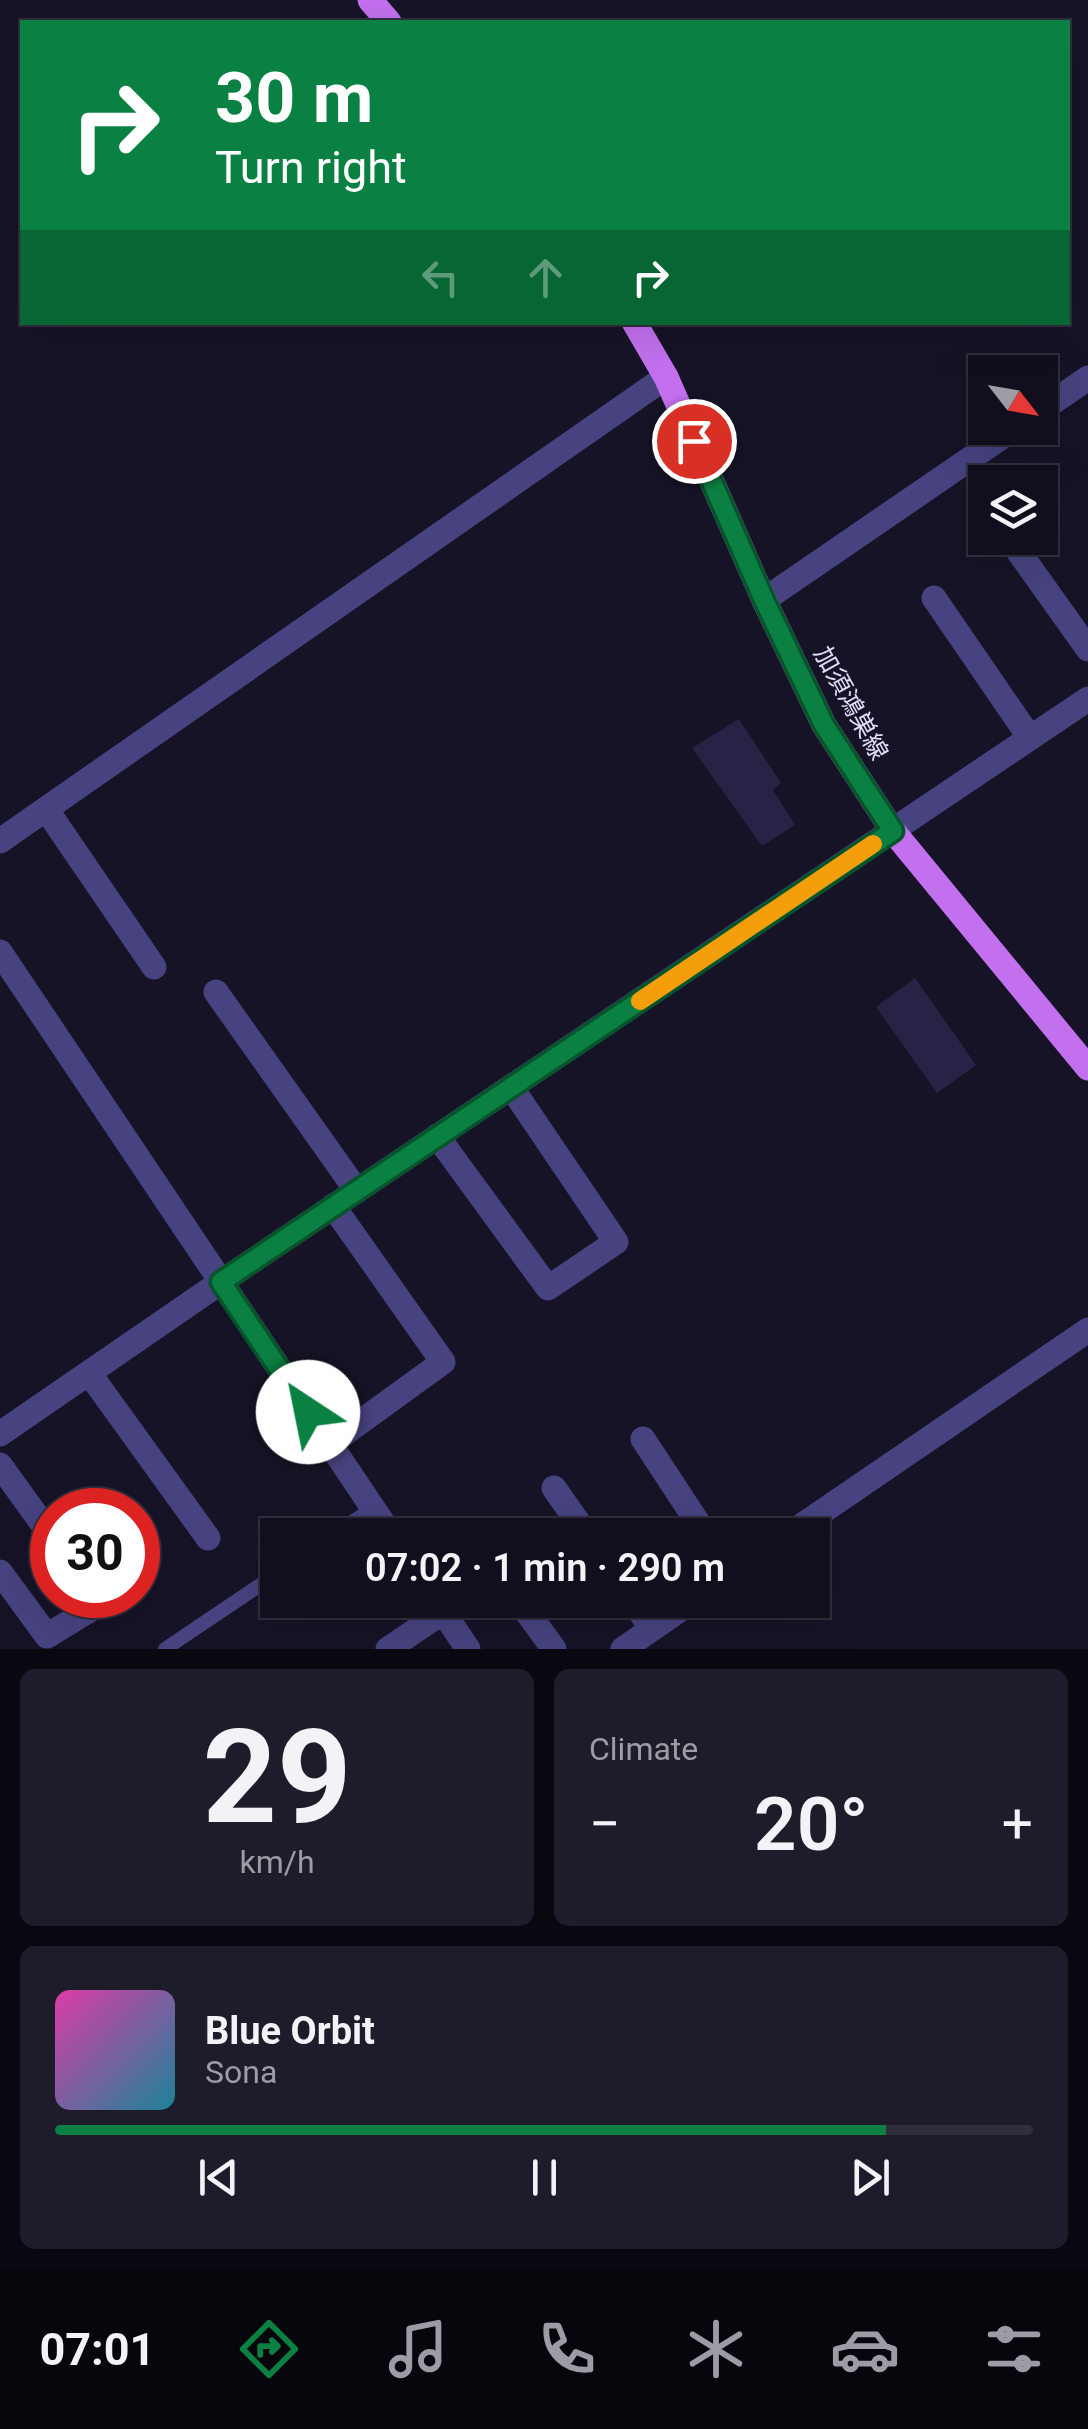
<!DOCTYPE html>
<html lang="en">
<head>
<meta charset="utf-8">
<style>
  :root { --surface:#110e1d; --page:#1e1c2a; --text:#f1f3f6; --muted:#9c9ca4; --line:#302e3b; --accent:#0b8043 }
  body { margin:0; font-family:Roboto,"Noto Sans JP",sans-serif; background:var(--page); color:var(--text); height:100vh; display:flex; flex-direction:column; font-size:38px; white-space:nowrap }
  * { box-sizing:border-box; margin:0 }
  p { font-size:32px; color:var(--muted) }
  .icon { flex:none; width:55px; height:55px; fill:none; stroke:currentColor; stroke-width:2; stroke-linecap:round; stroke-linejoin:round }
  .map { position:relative; height:1649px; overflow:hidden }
  .sheet { display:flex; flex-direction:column; gap:20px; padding:20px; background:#090810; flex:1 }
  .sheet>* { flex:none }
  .hud { position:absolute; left:20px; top:20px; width:1050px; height:305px; border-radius:0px; box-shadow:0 10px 40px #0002,0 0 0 2px var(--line); background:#0b8043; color:#fff; overflow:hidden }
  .needle { width:65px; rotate:121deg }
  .tools { position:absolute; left:968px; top:355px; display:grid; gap:20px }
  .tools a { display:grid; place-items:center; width:90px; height:90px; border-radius:0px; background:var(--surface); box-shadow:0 10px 40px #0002,0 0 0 2px var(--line); font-size:50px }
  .speed { position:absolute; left:30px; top:1488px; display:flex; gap:20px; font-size:50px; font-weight:700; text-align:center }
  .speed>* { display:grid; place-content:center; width:130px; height:130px; border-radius:50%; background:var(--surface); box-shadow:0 10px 40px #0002,0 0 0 2px var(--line); line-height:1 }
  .speed .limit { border:15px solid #d22; background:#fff; color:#111 }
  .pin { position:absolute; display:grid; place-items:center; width:85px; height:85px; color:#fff; margin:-42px; border:5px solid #fff; border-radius:50%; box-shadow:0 2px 10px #0007 }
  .me { position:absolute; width:110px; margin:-55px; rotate:326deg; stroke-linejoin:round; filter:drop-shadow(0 0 8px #0008) }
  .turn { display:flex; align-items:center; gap:35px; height:210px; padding:0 30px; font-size:45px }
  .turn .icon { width:130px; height:130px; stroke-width:2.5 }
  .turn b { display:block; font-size:70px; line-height:85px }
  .lanes { display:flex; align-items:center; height:95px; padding:0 30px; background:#0003; justify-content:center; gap:50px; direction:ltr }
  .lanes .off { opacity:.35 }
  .big { font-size:75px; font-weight:600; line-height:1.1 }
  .sheet .widget { flex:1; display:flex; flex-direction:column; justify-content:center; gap:15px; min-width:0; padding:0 35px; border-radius:15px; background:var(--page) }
  .sheet .dial { align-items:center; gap:0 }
  .dial b { font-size:130px; line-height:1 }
  .song { display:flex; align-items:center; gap:30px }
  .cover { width:120px; height:120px; border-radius:15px; background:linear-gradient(135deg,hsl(320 70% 55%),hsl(190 70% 35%)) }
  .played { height:10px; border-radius:5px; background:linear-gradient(90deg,var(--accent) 85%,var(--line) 85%) }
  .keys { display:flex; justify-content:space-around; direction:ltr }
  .heat { display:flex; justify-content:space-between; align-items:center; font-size:55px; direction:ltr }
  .sheet .tiles { flex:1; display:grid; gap:20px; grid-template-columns:1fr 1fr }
  .widget:last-child { grid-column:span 2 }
  .trip { position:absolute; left:260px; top:1518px; width:570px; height:100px; border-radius:0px; background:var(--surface); box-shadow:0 10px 40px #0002,0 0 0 2px var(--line); font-weight:600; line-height:100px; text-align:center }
  .menu { display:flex; height:160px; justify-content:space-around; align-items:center; background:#07060c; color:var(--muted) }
  .menu .icon { width:70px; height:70px }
  .menu .active { color:var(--accent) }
  .menu b { font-size:45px; color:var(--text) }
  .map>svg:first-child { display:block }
</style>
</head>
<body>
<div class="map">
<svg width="1088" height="1649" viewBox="0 0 1088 1649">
  <rect width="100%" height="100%" fill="#171327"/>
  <!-- building -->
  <path fill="#292146" d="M739 719 781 783 773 790 795 825 762 846 692 748Z
    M915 978 976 1065 937 1093 876 1007Z"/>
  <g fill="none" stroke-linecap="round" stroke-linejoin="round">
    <!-- lane -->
    <path stroke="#474381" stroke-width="14" d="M333 1535 373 1508
      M165 1649 278 1573"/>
    <!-- street -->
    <path stroke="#474381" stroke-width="25" d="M1040 411 1088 378
      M1016 548 1088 649
      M934 598 1030 738
      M764 600 1015 428
      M46 809 154 967
      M0 841 666 377
      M0 952 391 1535
      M216 992 357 1191
      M437 1136 548 1288 616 1242 511 1087
      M89 1373 208 1538
      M0 1434 221 1282 1088 699
      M643 1439 706 1535
      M330 1444 443 1362 333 1206
      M0 1465 52 1537
      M554 1488 587 1535
      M788 1535 1088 1330
      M0 1572 47 1636 101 1603 95 1595
      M435 1600 468 1649
      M518 1600 554 1649
      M632 1600 652 1629
      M388 1649 443 1612
      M623 1649 694 1600"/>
    <!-- primary -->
    <path stroke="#c370ef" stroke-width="25" d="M370 0 389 22
      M634 322 666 377 764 600 824 725 893 831 1088 1068"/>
  </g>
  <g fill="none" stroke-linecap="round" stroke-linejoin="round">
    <defs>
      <path id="route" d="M308 1412 221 1282 893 831 824 725 764 600 694 441"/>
    </defs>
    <!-- route casing -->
    <use href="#route" stroke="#07532c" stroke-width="25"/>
    <!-- route -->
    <use href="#route" stroke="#0b8043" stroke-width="18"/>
    <!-- slow -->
    <path stroke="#f59e0b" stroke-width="18" d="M640 1001 873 844"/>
  </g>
  <g text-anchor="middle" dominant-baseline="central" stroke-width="10" stroke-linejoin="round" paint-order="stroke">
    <!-- street labels -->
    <g font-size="25" fill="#e1ddfb" stroke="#171327">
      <text transform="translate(851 703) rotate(61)">加須鴻巣線</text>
    </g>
  </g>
</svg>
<div class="tools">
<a><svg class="needle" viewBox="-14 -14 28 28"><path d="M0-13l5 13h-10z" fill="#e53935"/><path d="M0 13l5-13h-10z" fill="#9c9ca4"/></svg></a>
<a><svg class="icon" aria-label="layers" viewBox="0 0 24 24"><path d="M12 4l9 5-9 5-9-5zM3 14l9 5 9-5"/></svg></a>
</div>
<div class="speed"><div class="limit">30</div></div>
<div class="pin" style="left:694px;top:441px;background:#d93025"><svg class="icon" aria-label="arrive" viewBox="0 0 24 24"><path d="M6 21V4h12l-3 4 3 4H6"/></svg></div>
<svg class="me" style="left:308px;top:1412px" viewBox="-20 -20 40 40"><circle r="19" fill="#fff"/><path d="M0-13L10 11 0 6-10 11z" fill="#0b8043"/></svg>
<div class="trip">07:02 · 1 min · 290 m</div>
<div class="hud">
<div class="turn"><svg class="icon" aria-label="right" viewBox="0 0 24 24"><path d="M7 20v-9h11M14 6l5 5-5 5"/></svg><div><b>30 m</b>Turn right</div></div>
<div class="lanes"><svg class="icon off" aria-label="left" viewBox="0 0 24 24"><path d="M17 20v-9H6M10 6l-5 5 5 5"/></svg><svg class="icon off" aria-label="ahead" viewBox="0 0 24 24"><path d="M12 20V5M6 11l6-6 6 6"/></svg><svg class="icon" aria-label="right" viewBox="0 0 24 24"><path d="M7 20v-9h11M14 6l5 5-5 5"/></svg></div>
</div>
</div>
<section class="sheet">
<div class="tiles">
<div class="widget dial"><b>29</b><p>km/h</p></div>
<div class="widget"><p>Climate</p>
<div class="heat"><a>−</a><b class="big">20°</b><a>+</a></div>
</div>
<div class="widget">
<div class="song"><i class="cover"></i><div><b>Blue Orbit</b><p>Sona</p></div></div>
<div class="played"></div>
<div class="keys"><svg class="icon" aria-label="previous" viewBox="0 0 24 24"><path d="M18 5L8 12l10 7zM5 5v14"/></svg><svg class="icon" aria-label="pause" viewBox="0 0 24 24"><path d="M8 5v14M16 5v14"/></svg><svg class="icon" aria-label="next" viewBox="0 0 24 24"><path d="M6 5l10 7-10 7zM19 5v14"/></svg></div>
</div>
</div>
</section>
<nav class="menu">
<b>07:01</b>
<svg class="icon active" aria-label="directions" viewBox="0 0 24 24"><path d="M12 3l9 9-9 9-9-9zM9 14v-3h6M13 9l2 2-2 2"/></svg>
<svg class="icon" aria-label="music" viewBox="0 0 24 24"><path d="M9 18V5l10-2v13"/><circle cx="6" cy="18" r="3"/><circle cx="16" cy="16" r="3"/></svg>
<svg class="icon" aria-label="phone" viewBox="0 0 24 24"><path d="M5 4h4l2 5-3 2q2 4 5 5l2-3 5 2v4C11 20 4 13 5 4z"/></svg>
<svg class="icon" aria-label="climate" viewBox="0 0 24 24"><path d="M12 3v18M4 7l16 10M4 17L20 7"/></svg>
<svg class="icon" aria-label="car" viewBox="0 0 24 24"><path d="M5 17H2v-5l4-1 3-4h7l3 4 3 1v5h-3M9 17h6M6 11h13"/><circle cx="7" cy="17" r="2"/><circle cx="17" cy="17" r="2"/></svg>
<svg class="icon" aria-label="filters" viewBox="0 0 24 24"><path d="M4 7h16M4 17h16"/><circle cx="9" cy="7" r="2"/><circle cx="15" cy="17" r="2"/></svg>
</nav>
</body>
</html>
